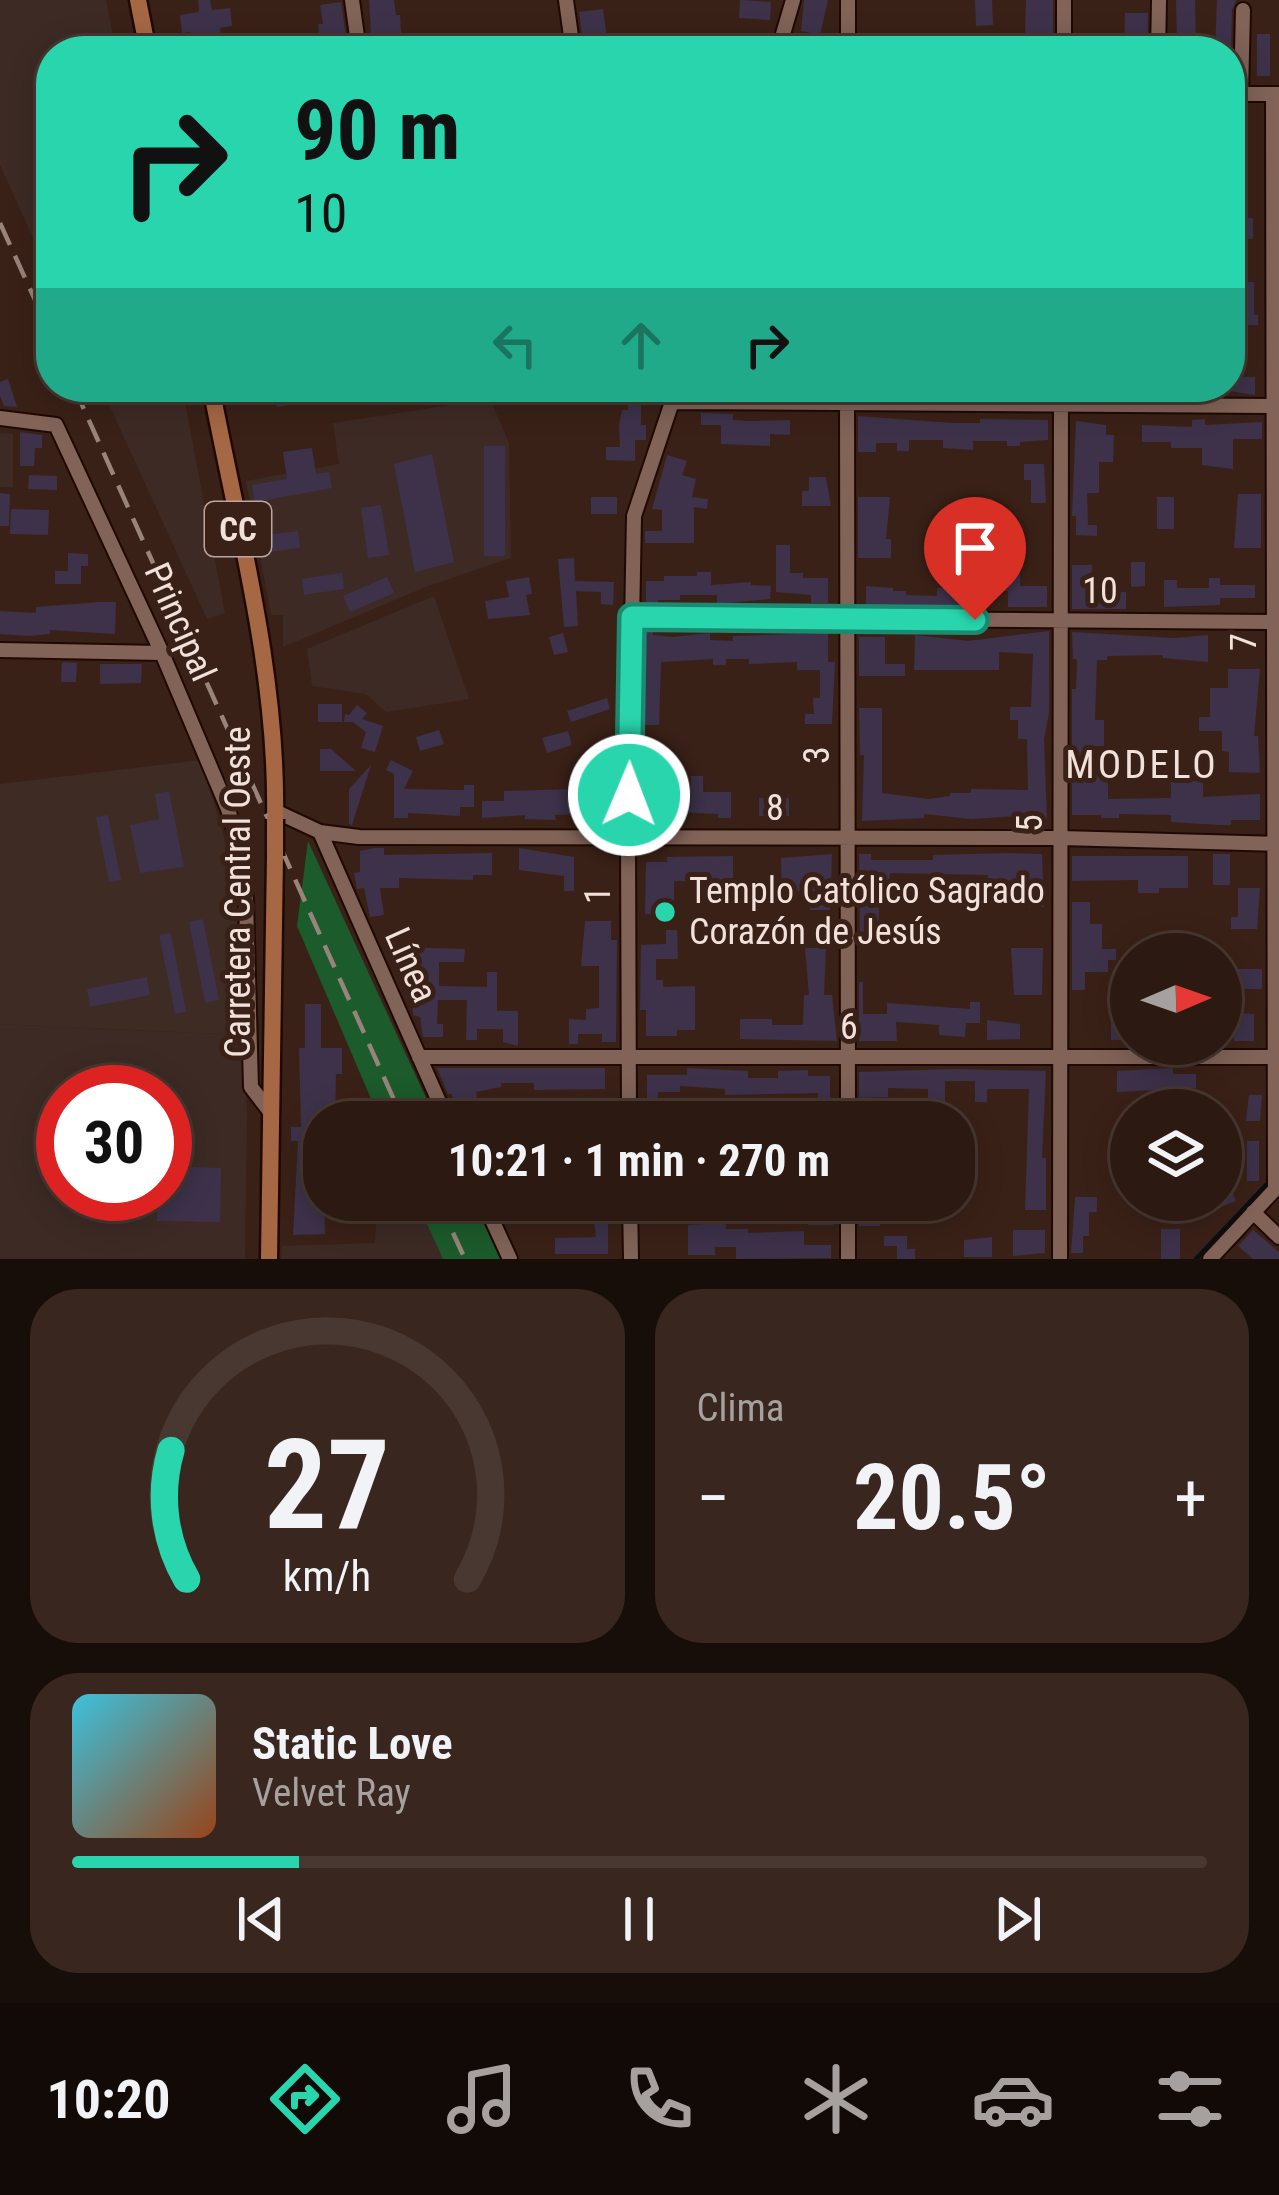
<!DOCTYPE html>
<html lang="es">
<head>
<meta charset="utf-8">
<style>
  :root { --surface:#2c1911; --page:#38261f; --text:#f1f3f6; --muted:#a6a09f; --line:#483831; --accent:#29d5ad }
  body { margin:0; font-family:"Roboto Condensed",sans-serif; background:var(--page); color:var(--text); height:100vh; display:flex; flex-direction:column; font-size:45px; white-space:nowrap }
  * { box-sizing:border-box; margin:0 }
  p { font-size:39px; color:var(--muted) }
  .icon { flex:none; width:66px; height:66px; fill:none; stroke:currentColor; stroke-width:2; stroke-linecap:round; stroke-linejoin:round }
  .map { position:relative; height:1259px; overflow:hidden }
  .side { display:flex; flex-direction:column; gap:30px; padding:30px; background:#180e09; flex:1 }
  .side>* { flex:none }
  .hud { position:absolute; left:36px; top:36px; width:1209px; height:366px; border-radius:48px; box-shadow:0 6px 30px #0003,0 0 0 3px var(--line); background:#29d5ad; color:#111; overflow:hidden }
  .needle { width:78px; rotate:88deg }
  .buttons { position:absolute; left:1110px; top:933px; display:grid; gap:24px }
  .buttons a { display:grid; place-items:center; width:132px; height:132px; border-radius:50%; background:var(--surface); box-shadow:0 6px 30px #0003,0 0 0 3px var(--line); font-size:60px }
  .speed { position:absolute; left:36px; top:1065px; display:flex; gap:24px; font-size:60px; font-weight:700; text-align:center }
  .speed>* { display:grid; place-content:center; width:156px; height:156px; border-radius:50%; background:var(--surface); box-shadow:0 6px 30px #0003,0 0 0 3px var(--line); line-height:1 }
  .speed .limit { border:18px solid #d22; background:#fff; color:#111 }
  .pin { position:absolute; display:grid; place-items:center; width:102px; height:102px; color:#fff; margin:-123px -51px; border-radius:50% 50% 50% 0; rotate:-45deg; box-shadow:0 0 12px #0007 }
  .pin .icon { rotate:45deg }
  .me { position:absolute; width:132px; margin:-66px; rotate:1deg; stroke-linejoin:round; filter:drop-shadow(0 0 9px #0008) }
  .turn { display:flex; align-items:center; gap:42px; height:252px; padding:0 60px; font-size:54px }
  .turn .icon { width:156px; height:156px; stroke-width:2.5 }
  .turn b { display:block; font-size:84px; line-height:102px }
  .lanes { display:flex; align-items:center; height:114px; padding:0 60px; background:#0003; justify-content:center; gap:60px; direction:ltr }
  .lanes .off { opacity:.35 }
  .big { font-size:90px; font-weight:700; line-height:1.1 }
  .side .tile { flex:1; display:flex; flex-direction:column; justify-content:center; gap:18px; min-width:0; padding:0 42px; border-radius:48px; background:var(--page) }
  .side .dial { align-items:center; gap:0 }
  .dial svg { height:312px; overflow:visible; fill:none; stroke:var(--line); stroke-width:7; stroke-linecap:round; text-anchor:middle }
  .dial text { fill:var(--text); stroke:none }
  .song { display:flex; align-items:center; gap:36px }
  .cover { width:144px; height:144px; border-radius:18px; background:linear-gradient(135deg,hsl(190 70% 55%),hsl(20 70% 35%)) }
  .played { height:12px; border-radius:6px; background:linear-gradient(90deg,var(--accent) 20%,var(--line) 20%) }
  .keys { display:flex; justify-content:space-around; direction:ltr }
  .heat { display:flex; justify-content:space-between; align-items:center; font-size:66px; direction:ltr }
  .side .tiles { flex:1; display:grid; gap:30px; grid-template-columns:1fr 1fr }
  .tile:last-child { grid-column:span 2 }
  .trip { position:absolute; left:303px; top:1101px; width:672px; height:120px; border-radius:48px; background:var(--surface); box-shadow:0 6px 30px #0003,0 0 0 3px var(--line); font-weight:700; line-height:120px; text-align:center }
  .tabs { display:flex; height:192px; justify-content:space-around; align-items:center; background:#120a07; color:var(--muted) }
  .tabs .icon { width:84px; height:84px }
  .tabs .active { color:var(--accent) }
  .tabs b { font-size:54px; color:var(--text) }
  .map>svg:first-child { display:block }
</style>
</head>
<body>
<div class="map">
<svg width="1279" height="1259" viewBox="0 0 1279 1259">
  <rect width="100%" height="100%" fill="#3a2117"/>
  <!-- industrial -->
  <path fill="#3d2a25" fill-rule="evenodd" d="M0 0H106L116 51H51V277L0 165Z
    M101 387H182L225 613 207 619Z
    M490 399 509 443 511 558 428 586 283 647V615H271L246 481 339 464 333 423Z
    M0 433 13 434V487H0Z
    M434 596 469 699 386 712 366 694 312 686 307 649Z
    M0 1024 243 1035 247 1115 245 1259H0ZM63 1092H165V1194H63Z
    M377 1200H416L443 1259H281L282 1246 375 1243Z"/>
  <!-- education -->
  <path fill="#3d2b24" d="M201 760 234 870 243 1035 0 1024V784Z"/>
  <!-- green -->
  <path fill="#1c5b2b" d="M308 841 437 1122H381L297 926Z
    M416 1200H473L500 1259H443Z"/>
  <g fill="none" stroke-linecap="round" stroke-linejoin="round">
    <!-- stream -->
    <path stroke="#051117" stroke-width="4.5" d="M1196 1259 1266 1185"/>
  </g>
  <!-- building -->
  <path fill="#3d324a" d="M198 0H210L212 10 230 8 232 26 220 28 222 48 193 51 190 32 182 33 180 15 199 12Z
    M369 0H394L396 15H400L402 48 372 51Z
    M740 0 771 2 770 20 739 18Z
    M804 0H828L820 35 801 31Z
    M975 0H992L993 25 976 26Z
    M1026 0H1053V51H1039V34H1025Z
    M1176 0H1195L1196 46H1177Z
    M1217 0H1236L1232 10 1231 51H1215Z
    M341 2 348 51H321L318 24H323L320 5Z
    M603 9 609 51H584L579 12Z
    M1125 13H1148L1147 50H1124Z
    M1257 34H1270V76H1257Z
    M1080 35H1098V51H1080Z
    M1230 218H1253V239L1230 238Z
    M1237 282H1254V315H1258V325H1236Z
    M1230 377H1255V395L1230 391Z
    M8 379 17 407 4 406 0 396V382Z
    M628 387H641V425H646V440H635V461L606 460V447H620L619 425 622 410H628Z
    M298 391 300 403 277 407 275 395Z
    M701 413 733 414V420L749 421 790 420V435L770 434V446L721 444V425H701Z
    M858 416 952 423H980V419L1048 420V440L1020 442V446H1007V441H973V450L943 448V440H909V451H897V443H876V452H858Z
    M1205 419V425L1262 422V439H1233V469L1202 465V448H1171V442H1142V425L1192 427V420Z
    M1076 421 1106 425V435H1114L1113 462H1099V493H1087L1088 525H1097V536L1076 535V516H1072Z
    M20 432 42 435V448H35L34 466H20Z
    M484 446H505V556H484Z
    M312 448 316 474 329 472 332 488 255 502 252 485 287 479 283 452Z
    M432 454 454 562 415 572 394 464Z
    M667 455 687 461 682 475 696 479 692 497 708 499 707 509 694 507V543H645V531H662V510L652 509Z
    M1024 464H1044L1046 503H1031V480H1024Z
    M29 475 57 476V490L28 489Z
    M809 477H826L831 506H802V491H809Z
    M0 493 10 494 9 526H0Z
    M1238 494H1261V548H1234Z
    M591 497H617V514H591Z
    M858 497H890L886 539H891V558H858Z
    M1157 497H1174V529H1157Z
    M381 505 389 555 368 558 361 508Z
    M11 509 49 510 48 535 10 534Z
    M298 531 300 548 268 552 265 535Z
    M776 545H790V573H803V578H828V603H811V595L776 592Z
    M68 553 88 554V566H81V584H55V571H68Z
    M574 558 575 581 614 582 613 605 601 604V592L576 591 578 626 564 627 558 559Z
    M1131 562H1145V586L1131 587Z
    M1072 565H1092L1091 594 1126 592V609H1072Z
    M990 567 1020 571V586H1047V607H1008V591H973V606L866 607V586L893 588V591H906V595L937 596V588L961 587V581L990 580Z
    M697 572H711V585L751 582V585L771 586 770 599 717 604V595H680V600H658V606H646V581H664V576H697Z
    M342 573 344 589 304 595 302 579Z
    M387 577 394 593 350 612 343 596Z
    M529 577 532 594 526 595 530 615 488 619 485 601 509 597 506 581Z
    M1209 578H1220V585H1255V598H1220V605L1164 607V580H1177V588H1209Z
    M100 602H116L115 634 50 630V634L29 636 0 634V611L36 613V607Z
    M643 628H653V635L673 637 710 633V640L733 641V636L828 633V662H835L832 724H805V714H814L813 698H820V670H797V662L749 664V659H726V665H713V659L661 662 659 725H641Z
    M1049 631V713L1044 739 1047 820H1032V815L971 819 924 814V818L862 821 864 755H860L859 708H882V793L929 799 950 796V793H971V789L1028 790 1027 739H1018V720H1010V707H1031L1033 654 999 652V670H914L915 635 968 641Z
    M1072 632 1174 638 1208 635V662L1163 658V655L1107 656V660H1097L1095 720H1104V746H1089L1090 770H1108V799L1171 798V782L1189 781H1203V797L1260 794V820H1231V825H1220L1171 822V815L1119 814V818H1101V815H1072V689H1076L1077 659H1073Z
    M563 633 568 652 554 655 549 637Z
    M859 637H885V664H905V676H859Z
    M62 662 77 663 76 682H61Z
    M100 664H142L141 683 100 684Z
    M1228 669H1260L1254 736H1258L1260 773 1229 772V752L1222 751V731H1199V717H1210V688H1228Z
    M607 698 610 709 571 722 567 711Z
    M318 704H342V722H318Z
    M357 705 367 713 362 719 383 726 375 752 361 748 366 732 353 722H344L345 714 349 715Z
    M439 730 444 744 420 751 416 737Z
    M568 731 572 745 547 753 542 738Z
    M320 749H331L356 771H320Z
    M391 760 413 771 404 789 464 790V785H474V807H460V816L408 813V818H394V774L386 770Z
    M371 765 352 825 349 824V789Z
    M573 767 612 768 611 813 555 815 556 820 525 819V815L482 818V801H504V791L573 789Z
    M691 776H703V792H731V818H718V814L656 811V821H640V786L691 790Z
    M169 791 184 867 140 873 130 825 159 819 155 794Z
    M759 798H789V816H759Z
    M108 815 121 880 109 882 96 817Z
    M374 848H384V855L492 853V875H473V880L399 878V888H380L384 915 370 917 364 888 357 889 354 873 360 872V851Z
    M519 848 574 857V891H564V876L519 870Z
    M1010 853 1042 854 1044 907H1029V879L988 883V875L890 873 889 883H880L878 943H860L859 854H871V860H933V855Z
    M832 854 830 910H810V891H782L781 858Z
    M1213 854H1230V885H1213Z
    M733 856V883H706V900H695V881H674V914H645L646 862H667V857Z
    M1072 856H1188V888H1159V893H1138V880L1072 881Z
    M1238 888H1260L1257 929H1231V917H1238Z
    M1072 902H1090V924H1102V949H1116V960H1108V972H1085V990H1072Z
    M203 919 219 1000 205 1003 189 922Z
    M585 921H611V940H617L616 1042H602V1034H578V1044H569V1019L586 1020V1009L599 1008V966H581Z
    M666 930H677L678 959H656V980H663V987L695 986V1030H677V1036H646V1010H640L641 945 666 944Z
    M171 933 186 1012 175 1014 159 935Z
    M396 947 465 949 464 962H439V986L487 987V972H497V1011H518V1046L503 1042V1029H477V1040H466L467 1000H438L437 1024H443V1037H423L420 1017 413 1015V998H406L405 982H400Z
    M805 948H826L824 995H832L837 1041 740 1039V1019H772V1025H803L804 995H809Z
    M1011 948H1043L1042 995H1014Z
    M1235 969H1262V989H1235Z
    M147 977 150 995 90 1007 87 989Z
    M859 982H863V1014H887V1003L970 1009V1002H980V1023H966L965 1037 939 1035V1025L896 1022 897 1041H859Z
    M305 1004H321V1048H342V1074H336L335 1120H321L325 1234 293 1235 298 1141H291V1127H301L299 1048H305Z
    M1234 1013 1254 1014V1041H1234Z
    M1111 1015H1126V1040H1111Z
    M987 1020 1020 1024V1039L987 1040Z
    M437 1068H605V1089L534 1090V1083H501V1087L476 1092 480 1122H460V1109L454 1108 452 1094H448Z
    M687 1068 748 1071V1078H778V1071L808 1070V1076H830V1100H818V1093L725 1095V1089L680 1086V1092H658V1113H642V1098H647V1075H687Z
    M1173 1068V1074H1196V1088L1117 1092V1071Z
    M954 1069 1046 1071 1042 1158H1046V1210H1025L1029 1089H987V1102H975V1081H945V1107H928V1089L888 1088V1097L859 1098V1072Z
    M1249 1095H1262L1260 1121H1246Z
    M1247 1141H1259V1181H1247Z
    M1221 1164 1236 1201 1221 1207Z
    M165 1166 221 1168 220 1222 157 1221V1194H165Z
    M1075 1197H1097V1212H1089V1236H1083V1253H1071Z
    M859 1200H880V1226H859Z
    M592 1201H614V1212H608V1254H555V1238L596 1237Z
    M808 1204H833V1225H808Z
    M726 1223V1229H748V1233L804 1231V1245H831V1258L736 1259V1247H715V1255H688V1225Z
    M1161 1229H1180V1259H1161Z
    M1013 1230H1045V1253L1013 1256Z
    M1253 1230 1279 1252V1259H1253L1238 1246Z
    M884 1236H907V1249H915V1259H897V1246H884Z
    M992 1237V1257H964V1240Z"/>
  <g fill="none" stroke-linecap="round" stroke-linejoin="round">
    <defs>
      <path id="minor" d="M352 0 359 51
        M566 0 573 51
        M1064 0V51
        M778 51 793 0
        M848 51V0
        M1158 51 1159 1
        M1230 94H1279
        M1241 94 1243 10
        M1273 94 1275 1189
        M847 387 848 1122
        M672 402 1279 406
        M0 418 56 425 162 653 228 809 240 850 246 901 251 1087 271 1113
        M632 617 1279 622
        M0 650 162 653
        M275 811 320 832 359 837 1061 838 1279 844
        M320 832 448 1122
        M419 1057H1279
        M629 1122 628 839 634 516 677 387
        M483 1200 510 1259
        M630 1200 631 1259
        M848 1200V1259
        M1253 1212 1279 1237
        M1060 1259 1061 387
        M1210 1259 1279 1185"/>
      <path id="major" d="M138 0 148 51
        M211 387C238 529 278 674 275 819
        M269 1259 275 856"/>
    </defs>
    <!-- minor casing -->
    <use href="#minor" stroke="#200903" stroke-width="18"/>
    <!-- major casing -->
    <use href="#major" stroke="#200903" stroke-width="21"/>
    <!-- minor -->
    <use href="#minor" stroke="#816358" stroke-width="14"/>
    <!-- major -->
    <use href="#major" stroke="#a66844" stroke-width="16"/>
    <!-- rail -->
    <path stroke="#99847c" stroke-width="4.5" stroke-dasharray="24 12" stroke-linecap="butt" d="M0 223 51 335
      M74 387 404 1122
      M438 1200 465 1259"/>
    <defs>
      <path id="major-bridge" d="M275 819V856"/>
    </defs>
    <!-- major-bridge casing -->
    <use href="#major-bridge" stroke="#200903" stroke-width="21" stroke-linecap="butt"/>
    <!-- major-bridge -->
    <use href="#major-bridge" stroke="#a66844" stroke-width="16"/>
  </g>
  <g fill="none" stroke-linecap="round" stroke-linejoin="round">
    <defs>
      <path id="route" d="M629 795 632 617 975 620"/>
    </defs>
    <!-- route casing -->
    <use href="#route" stroke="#1b8a70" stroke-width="30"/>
    <!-- route -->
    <use href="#route" stroke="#29d5ad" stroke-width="21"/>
  </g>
  <!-- markers -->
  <circle fill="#29d5ad" stroke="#3a2117" stroke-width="4.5" cx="665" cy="912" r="12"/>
  <g text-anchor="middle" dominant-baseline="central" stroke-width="10" stroke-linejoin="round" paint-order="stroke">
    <!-- shield labels -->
    <rect fill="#3a2117" stroke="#bba7a0" stroke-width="3" x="205" y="502" width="66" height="54" rx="9"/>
    <g font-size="33" font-weight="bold" fill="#f2e1da">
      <text x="238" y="529">CC</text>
    </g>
    <!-- street labels -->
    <g font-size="36" fill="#f2e1da" stroke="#3a2117">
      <text x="1100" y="591">10</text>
      <text transform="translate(180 622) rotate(66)">Principal</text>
      <text transform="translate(1244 642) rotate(-90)">7</text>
      <text transform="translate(817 755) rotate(-90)">3</text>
      <text x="775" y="808">8</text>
      <text transform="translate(1030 823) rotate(-90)">5</text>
      <text transform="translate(238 892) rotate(-90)">Carretera Central Oeste</text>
      <text transform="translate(598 895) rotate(-90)">1</text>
      <text transform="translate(411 965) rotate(66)">Línea</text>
      <text x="849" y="1027">6</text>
    </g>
    <!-- poi labels -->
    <g font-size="36" fill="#f2e1da" stroke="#3a2117" text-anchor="start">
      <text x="689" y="891">Templo Católico Sagrado<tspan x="689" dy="41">Corazón de Jesús</tspan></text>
    </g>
    <!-- neighbourhood labels -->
    <g font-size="39" letter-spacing="3" fill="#f2e1da" stroke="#3a2117">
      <text x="1142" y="765">MODELO</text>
    </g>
  </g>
</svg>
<div class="buttons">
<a><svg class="needle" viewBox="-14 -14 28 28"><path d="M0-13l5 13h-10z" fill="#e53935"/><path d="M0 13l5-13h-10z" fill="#a6a09f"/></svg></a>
<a><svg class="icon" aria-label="layers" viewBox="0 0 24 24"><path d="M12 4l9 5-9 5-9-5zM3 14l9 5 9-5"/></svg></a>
</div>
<div class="speed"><div class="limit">30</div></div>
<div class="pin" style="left:975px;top:620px;background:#d93025"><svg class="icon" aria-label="arrive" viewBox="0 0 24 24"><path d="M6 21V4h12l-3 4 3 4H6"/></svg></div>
<svg class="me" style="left:629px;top:795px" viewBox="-20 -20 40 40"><circle r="17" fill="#29d5ad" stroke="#fff" stroke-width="3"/><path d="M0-11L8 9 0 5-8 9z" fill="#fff"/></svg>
<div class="trip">10:21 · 1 min · 270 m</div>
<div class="hud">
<div class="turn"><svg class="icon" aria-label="right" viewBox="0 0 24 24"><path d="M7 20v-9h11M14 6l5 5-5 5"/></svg><div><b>90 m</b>10</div></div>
<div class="lanes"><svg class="icon off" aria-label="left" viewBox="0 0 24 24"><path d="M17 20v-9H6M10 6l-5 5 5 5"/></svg><svg class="icon off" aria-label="ahead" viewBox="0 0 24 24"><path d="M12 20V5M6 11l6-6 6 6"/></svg><svg class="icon" aria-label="right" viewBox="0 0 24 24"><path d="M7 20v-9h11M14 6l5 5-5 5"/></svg></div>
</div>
</div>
<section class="side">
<div class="tiles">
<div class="tile dial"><svg viewBox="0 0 100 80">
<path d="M14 69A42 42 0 1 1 86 69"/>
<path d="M14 69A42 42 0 0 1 10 36" stroke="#29d5ad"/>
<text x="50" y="56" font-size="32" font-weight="700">27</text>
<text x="50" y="72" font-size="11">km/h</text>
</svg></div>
<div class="tile"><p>Clima</p>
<div class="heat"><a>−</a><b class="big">20.5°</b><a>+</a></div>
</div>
<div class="tile">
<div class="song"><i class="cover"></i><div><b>Static Love</b><p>Velvet Ray</p></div></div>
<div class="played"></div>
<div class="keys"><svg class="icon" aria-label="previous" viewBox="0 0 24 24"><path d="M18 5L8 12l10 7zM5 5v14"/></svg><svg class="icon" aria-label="pause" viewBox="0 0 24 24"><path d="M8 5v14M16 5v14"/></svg><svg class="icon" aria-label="next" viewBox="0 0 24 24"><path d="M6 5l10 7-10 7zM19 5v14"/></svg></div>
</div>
</div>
</section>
<nav class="tabs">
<b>10:20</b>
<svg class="icon active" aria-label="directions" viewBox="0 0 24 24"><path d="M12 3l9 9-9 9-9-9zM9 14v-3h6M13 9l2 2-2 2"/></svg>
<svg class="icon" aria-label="music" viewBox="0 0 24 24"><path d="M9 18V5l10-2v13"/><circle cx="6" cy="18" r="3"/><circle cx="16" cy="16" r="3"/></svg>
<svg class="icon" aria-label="phone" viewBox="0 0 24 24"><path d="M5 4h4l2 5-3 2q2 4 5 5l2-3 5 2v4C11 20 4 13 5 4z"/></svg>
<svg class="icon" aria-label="climate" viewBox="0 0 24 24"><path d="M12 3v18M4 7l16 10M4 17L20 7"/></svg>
<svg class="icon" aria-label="car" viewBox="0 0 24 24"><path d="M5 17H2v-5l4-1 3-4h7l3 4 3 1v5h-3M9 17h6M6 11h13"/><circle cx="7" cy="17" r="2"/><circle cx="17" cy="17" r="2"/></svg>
<svg class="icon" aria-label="filters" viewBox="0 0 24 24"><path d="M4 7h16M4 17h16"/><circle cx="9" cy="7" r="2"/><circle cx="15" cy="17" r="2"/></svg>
</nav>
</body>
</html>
